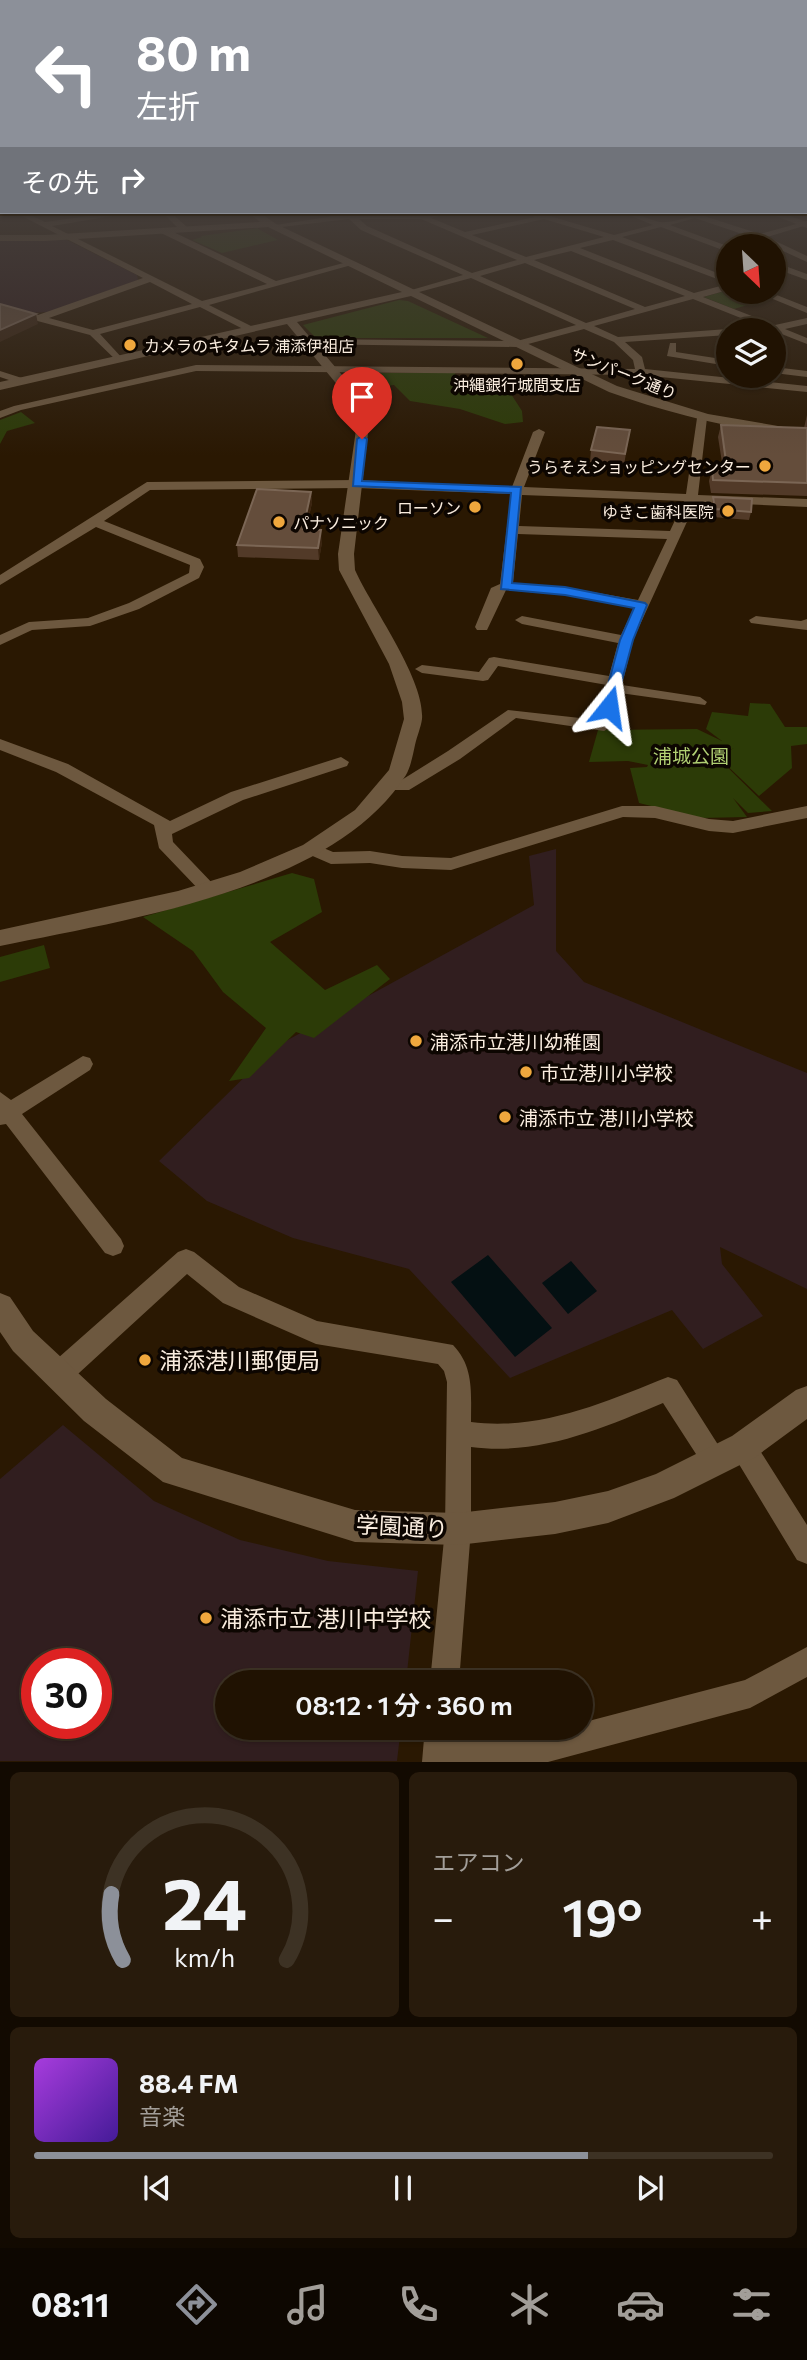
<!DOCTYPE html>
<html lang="ja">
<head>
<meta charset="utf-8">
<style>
  :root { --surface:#201202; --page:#281b0c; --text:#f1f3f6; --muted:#a29e99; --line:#3d3224; --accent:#8c9099 }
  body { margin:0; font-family:Commissioner,"Noto Sans JP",sans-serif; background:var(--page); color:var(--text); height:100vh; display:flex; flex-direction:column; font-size:26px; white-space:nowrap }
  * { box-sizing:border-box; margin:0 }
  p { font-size:23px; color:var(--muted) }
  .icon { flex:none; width:38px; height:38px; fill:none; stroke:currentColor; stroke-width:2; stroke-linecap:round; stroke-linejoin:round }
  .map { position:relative; height:1762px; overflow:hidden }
  .sheet { display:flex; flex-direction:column; gap:10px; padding:10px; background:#120a01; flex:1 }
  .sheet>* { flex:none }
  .top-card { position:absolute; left:0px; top:0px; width:808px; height:214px; box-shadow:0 2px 5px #0004,0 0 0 2px var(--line); background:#8c9099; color:#fff; overflow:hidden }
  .needle { width:46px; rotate:155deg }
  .controls { position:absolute; left:716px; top:234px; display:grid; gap:14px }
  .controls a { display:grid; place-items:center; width:70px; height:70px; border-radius:50%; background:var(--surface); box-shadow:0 2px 5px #0004,0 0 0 2px var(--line); font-size:35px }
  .speed { position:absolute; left:21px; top:1648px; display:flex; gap:14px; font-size:35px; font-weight:700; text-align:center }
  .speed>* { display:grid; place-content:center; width:91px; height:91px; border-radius:50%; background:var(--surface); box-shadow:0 2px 5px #0004,0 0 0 2px var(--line); line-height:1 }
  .speed .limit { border:10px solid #d22; background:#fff; color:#111 }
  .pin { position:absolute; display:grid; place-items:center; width:60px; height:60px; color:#fff; margin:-72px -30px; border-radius:50% 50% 50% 0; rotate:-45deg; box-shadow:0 0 7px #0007 }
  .pin .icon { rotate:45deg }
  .me { position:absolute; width:77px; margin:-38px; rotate:15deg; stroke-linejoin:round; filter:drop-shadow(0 0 5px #0008) }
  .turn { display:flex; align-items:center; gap:24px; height:147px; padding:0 21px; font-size:32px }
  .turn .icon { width:91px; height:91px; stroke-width:2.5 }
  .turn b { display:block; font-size:49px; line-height:60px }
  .then { display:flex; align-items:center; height:66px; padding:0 21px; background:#0003; gap:14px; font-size:26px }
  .big { font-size:52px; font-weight:600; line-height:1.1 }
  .sheet .widget { flex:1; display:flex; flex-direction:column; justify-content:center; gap:10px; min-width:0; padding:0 24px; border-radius:10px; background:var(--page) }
  .sheet .dial { align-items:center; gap:0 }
  .dial svg { height:182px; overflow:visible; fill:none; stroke:var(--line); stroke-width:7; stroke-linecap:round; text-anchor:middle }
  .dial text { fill:var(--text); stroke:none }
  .song { display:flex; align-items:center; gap:21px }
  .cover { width:84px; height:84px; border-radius:10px; background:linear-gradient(135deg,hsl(280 70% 55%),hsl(260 70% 35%)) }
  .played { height:7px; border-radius:4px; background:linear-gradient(90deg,var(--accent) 75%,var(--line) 75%) }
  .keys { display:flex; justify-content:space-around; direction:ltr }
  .heat { display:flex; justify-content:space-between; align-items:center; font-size:38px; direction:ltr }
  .sheet .tiles { flex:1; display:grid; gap:10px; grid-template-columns:1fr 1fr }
  .widget:last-child { grid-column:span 2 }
  .trip { position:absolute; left:215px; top:1670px; width:378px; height:70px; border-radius:35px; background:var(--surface); box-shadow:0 2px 5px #0004,0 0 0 2px var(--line); font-weight:600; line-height:70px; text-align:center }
  .dock { display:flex; height:112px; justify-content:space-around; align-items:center; background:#0d0701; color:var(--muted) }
  .dock .icon { width:49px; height:49px }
  .dock .active { color:var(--accent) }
  .dock b { font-size:32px; color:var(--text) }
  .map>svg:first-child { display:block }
</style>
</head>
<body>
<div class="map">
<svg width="807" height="1762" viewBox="0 0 807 1762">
  <rect width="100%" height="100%" fill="#2a1802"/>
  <!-- education -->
  <path fill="#311e1f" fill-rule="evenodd" d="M65 239 137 275 138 280 49 312 29 313 0 306V240Z
    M556 849V951L584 982 807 1073V1289L720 1247 722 1264 763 1316 703 1349 672 1310 510 1378 409 1269 293 1238 207 1201 159 1161 275 1047 534 905 529 856Z
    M63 1425 154 1501 240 1540 328 1561 418 1571 406 1682H228V1727H401L397 1761H0V1479ZM37 1664H96V1724H37Z"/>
  <!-- green -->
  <path fill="#2c3b07" d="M257 228 278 240 222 253 192 240 202 237 201 236Z
    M728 290V292H745L764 300 734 309 704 297Z
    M399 300 408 301 488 338H321L314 336 303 325Z
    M370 373H455L458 383H493L497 394H511L522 411 523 422 505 424 460 409 410 401 394 385 385 386Z
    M21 412 35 423 7 431 0 444V420Z
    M750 703 770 704 785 727H807V744L791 746 792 768 759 796 718 757 734 748 716 756 772 811 748 813 733 798 747 817 700 818 639 803 630 768 647 767 648 765 628 761 589 762 598 730 697 729 722 741 706 729 712 712 748 716Z
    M292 873 314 879 322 912 270 942 325 990 377 965 390 979 314 1038 296 1032 249 1078 229 1081 266 1028 223 992 193 951 143 917Z
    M44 945 50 968 0 982V957Z"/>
  <!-- water -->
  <path fill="#041012" d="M488 1255 552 1328 515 1357 451 1282Z
    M571 1261 597 1291 568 1314 542 1283Z"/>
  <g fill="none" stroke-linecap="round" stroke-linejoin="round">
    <!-- street -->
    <path fill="#6d583f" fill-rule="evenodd" d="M0 212H11L0 216Z
      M14 212H24L45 222 118 212H136L52 226 202 301 267 284 161 233V229H167L276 281 351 261 355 264 209 305 253 327V331H247L200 307 100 334 123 359 118 362 90 335 0 311V305L38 315 143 278ZM150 282 192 304 93 330 49 318Z
      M162 212H170L187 227V231H181Z
      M406 212 423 215 454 212 431 218 465 232 535 217 524 212H536L614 235 653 225 622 212C636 212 646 219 660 222 674 224 698 212 715 212L704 216 760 234 807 221V225L767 237 807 256V262L757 239 695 218 670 225 730 247 728 252 661 227 622 237 728 277V283L613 240 580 248 694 293 728 284V290L703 297 775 325 807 318V324L785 329 807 338V344L774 331H736L761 326 693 299 594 326 618 337 728 329 732 331H728V335L625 342 642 357 645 369 807 386V392L641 375 196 371 21 410 0 418V411L14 406 196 365 635 369 633 360 614 342 584 329 517 347 304 344V340L307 339 517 341 576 325 471 278 408 295V291L463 275 361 230 349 219 273 228 269 226 341 215H409ZM359 219H421L517 260 472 273 367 226ZM544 219 604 237 526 257 472 235ZM571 251 685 296 645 307 534 260ZM525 263 635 309 586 323 480 276Z
      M774 262 807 274V280L774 268Z
      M756 292H769L807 307V313Z
      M670 343H676V352L728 360V366L667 356Z
      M774 367 807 371V377L774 373Z
      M0 371 25 379 26 381 21 384 0 377Z
      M702 415 707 418 698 495 807 499V507L696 502 633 640 622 685 700 697 707 702 705 705 620 693 612 726 604 731 516 718 460 759 409 790H381L379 786 381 782 400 781 448 751 508 710 598 720 607 685 498 666 488 680 483 681 422 673 415 669 422 665 479 672 489 658 494 657 609 676 618 643 522 624 515 620 522 616 621 635 634 608 564 595 506 590 487 630H477L475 627 491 588 500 584 511 494 357 488 150 490 104 521 200 559 204 567 199 578 139 609 90 626 32 630 0 645V635L29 622 88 618 129 603 189 573 190 565 96 527 0 585V575L147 482 357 480 512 487 533 432 539 429 545 432 524 487 686 494 697 418ZM522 495 684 501 670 531 519 526ZM518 534 667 539 638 600 564 587 513 583Z
      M756 616 801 621 807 619V630L751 623 749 620Z
      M0 739 68 764 170 821 231 792 341 757 349 762 347 766 243 800 172 834 173 842 215 886 218 890 215 894H203L159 848 154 825 56 772 0 750Z
      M622 806H655L709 819 733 821 807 806V818L733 833 709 831 655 818 623 817 451 870 402 868 370 863 331 864 308 854 305 850 314 844 333 852 370 851 402 856 451 858Z
      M83 1056 90 1058 93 1064 90 1070 22 1114 121 1239 124 1246 121 1253 113 1256 105 1253 6 1124 0 1125V1092L11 1100Z
      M186 1249 194 1252 239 1287 317 1321 453 1345C474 1367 471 1392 471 1422 541 1431 605 1402 668 1377L677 1380 729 1462 725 1471 716 1475 707 1471 663 1403C601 1429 539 1456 471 1447V1529L459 1682H430L445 1529 447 1382 444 1371 438 1364 316 1344 223 1303 187 1274 67 1384 58 1387 49 1384 46 1375 49 1366 178 1252Z
      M743 1434 752 1438 807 1525V1564L797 1560 734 1456 730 1447 734 1438Z
      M807 1647V1677L750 1708 548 1762H422L425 1727H455L454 1740 535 1735 564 1727H581V1723L745 1680Z"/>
    <!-- secondary -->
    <path fill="#6d583f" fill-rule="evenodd" d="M248 212H259L276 224 617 386 708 414 807 431V439C739 430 673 415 609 392L411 296 297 322 359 395 370 416 354 554 355 570C372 608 425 679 422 719 421 727 417 736 415 745 413 754 411 766 406 775 333 890 125 920 0 946V930L178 891 240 872 303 845 355 810 389 770 404 719 402 702 389 664 339 570 338 554 358 416 349 399 287 324 0 390V382L402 292 268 227 45 241H0V235H45L260 222Z
      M765 212H778L807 222V228Z
      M0 1293 10 1297 33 1331 106 1399 182 1458 355 1510 458 1513 555 1502 608 1491 656 1474 732 1436 796 1390 807 1386V1419L754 1458 674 1498 608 1523 555 1534 458 1545 355 1542 163 1482 84 1421 13 1351 0 1332Z"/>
  </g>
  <!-- wall -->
  <path fill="#523a28" d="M807 415V496L711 493 709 481 712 469H723L718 437 721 425 804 428Z
    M630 430 624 465 590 462 591 450Z
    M311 492 312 503 306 530 322 542 319 560 238 557 237 545Z
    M713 497 751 512 749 520 713 517 712 505Z"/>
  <!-- shaded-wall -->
  <path fill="#3a2410" d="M36 314 38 324 0 342V330Z
    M311 492 312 503 303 541V529Z
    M321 530 322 542 319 560 318 548Z"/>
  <!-- building -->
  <path fill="#644d3b" stroke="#7b6655" stroke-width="2" d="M0 304 36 314 0 330Z
    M721 425 807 428V483L713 480 712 469H727Z
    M597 427 630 430 625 454 591 450Z
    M257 489 311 492 303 529 321 530 318 548 237 545Z
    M713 497 752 499 751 512 715 509Z"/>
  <!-- sky -->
  <linearGradient id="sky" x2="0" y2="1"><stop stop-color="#170d01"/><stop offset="0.46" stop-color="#443d39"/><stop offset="1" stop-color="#443d39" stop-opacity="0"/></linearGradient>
  <rect width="807" height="456" fill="url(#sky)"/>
  <!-- route -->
  <path fill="#1a73e8" stroke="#114b97" stroke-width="2" d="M362 436 367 439 362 481 521 487 512 583 565 587 645 603 647 605 633 640 614 710 609 711 602 707 620 640 634 608 565 595 501 589 511 493 353 486 357 439Z"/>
  <!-- markers -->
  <g fill="#efa73d" stroke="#0d0601" stroke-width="2.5">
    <circle cx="130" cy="345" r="7"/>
    <circle cx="517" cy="364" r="7"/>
    <circle cx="765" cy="466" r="7"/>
    <circle cx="475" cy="507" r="7"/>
    <circle cx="728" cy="511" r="7"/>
    <circle cx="279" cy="522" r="7"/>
    <circle cx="416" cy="1041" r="7"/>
    <circle cx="526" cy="1072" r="7"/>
    <circle cx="505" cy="1117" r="7"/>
    <circle cx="145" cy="1360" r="7"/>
    <circle cx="206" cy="1618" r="7"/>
  </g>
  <g text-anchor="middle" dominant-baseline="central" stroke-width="7" stroke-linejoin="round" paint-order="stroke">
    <!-- far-poi labels -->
    <g font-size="16" fill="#faeddf" stroke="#0d0601" text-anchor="end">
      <text x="144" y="345" text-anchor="start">カメラのキタムラ 浦添伊祖店</text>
      <text x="517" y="384" text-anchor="middle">沖縄銀行城間支店</text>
      <text x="751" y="466">うらそえショッピングセンター</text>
      <text x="461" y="507">ローソン</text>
      <text x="714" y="511">ゆきこ歯科医院</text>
      <text x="293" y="522" text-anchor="start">パナソニック</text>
    </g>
    <!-- far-street labels -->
    <g font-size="16" fill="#faeddf" stroke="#0d0601">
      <text transform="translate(624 373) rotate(22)">サンパーク通り</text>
    </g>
    <!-- park labels -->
    <g font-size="19" fill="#b1d073" stroke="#0d0601">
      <text x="691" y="755">浦城公園</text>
    </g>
    <!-- poi labels -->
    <g font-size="19" fill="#faeddf" stroke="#0d0601" text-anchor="start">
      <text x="430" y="1041">浦添市立港川幼稚園</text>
      <text x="540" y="1072">市立港川小学校</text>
      <text x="519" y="1117">浦添市立 港川小学校</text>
    </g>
    <!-- near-poi labels -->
    <g font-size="23" fill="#faeddf" stroke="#0d0601" text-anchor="start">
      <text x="159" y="1360">浦添港川郵便局</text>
      <text x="220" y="1618">浦添市立 港川中学校</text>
    </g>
    <!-- near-street labels -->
    <g font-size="23" fill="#faeddf" stroke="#0d0601">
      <text transform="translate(402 1526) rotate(3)">学園通り</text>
    </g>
  </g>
</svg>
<div class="controls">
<a><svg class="needle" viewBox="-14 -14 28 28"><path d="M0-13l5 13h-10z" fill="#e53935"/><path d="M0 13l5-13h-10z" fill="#a29e99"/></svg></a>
<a><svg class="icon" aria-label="layers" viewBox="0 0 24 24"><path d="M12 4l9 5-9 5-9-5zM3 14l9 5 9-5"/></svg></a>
</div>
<div class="speed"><div class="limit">30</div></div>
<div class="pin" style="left:362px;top:439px;background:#d93025"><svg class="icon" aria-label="arrive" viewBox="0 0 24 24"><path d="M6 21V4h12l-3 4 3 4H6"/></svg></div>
<svg class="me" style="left:609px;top:707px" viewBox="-20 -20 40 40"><path d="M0-17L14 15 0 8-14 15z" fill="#1a73e8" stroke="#fff" stroke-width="4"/></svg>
<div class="trip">08:12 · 1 分 · 360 m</div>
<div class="top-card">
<div class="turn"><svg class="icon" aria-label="left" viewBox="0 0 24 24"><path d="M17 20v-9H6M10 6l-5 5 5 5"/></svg><div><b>80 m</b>左折</div></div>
<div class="then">その先<svg class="icon" aria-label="right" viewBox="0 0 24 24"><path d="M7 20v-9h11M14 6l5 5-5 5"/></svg></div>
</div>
</div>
<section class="sheet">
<div class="tiles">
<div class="widget dial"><svg viewBox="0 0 100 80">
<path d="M14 69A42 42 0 1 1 86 69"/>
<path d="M14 69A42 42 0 0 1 9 40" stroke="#8c9099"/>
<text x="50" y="56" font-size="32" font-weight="700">24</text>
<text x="50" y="72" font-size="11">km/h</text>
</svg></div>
<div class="widget"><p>エアコン</p>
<div class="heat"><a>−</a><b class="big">19°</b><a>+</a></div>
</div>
<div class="widget">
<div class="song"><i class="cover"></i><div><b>88.4 FM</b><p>音楽</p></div></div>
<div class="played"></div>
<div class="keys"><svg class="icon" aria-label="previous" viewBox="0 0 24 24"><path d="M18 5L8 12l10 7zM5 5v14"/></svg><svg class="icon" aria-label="pause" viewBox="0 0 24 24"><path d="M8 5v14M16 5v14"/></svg><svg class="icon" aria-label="next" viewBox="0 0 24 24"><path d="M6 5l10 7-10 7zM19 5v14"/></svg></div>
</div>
</div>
</section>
<nav class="dock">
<b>08:11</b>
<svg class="icon active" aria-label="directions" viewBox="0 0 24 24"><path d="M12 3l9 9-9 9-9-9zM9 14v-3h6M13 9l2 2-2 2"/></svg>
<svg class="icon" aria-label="music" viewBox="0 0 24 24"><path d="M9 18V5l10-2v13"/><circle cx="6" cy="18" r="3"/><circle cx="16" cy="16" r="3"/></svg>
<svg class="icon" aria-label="phone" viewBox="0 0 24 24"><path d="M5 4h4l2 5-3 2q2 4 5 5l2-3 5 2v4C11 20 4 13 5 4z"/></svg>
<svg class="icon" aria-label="climate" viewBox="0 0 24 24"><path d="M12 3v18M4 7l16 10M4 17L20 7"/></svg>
<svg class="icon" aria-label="car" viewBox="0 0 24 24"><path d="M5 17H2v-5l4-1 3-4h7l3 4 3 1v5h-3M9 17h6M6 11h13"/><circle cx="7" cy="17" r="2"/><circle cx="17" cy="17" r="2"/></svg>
<svg class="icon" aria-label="filters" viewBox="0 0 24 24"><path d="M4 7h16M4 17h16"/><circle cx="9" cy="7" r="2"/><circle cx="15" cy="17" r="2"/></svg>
</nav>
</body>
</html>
